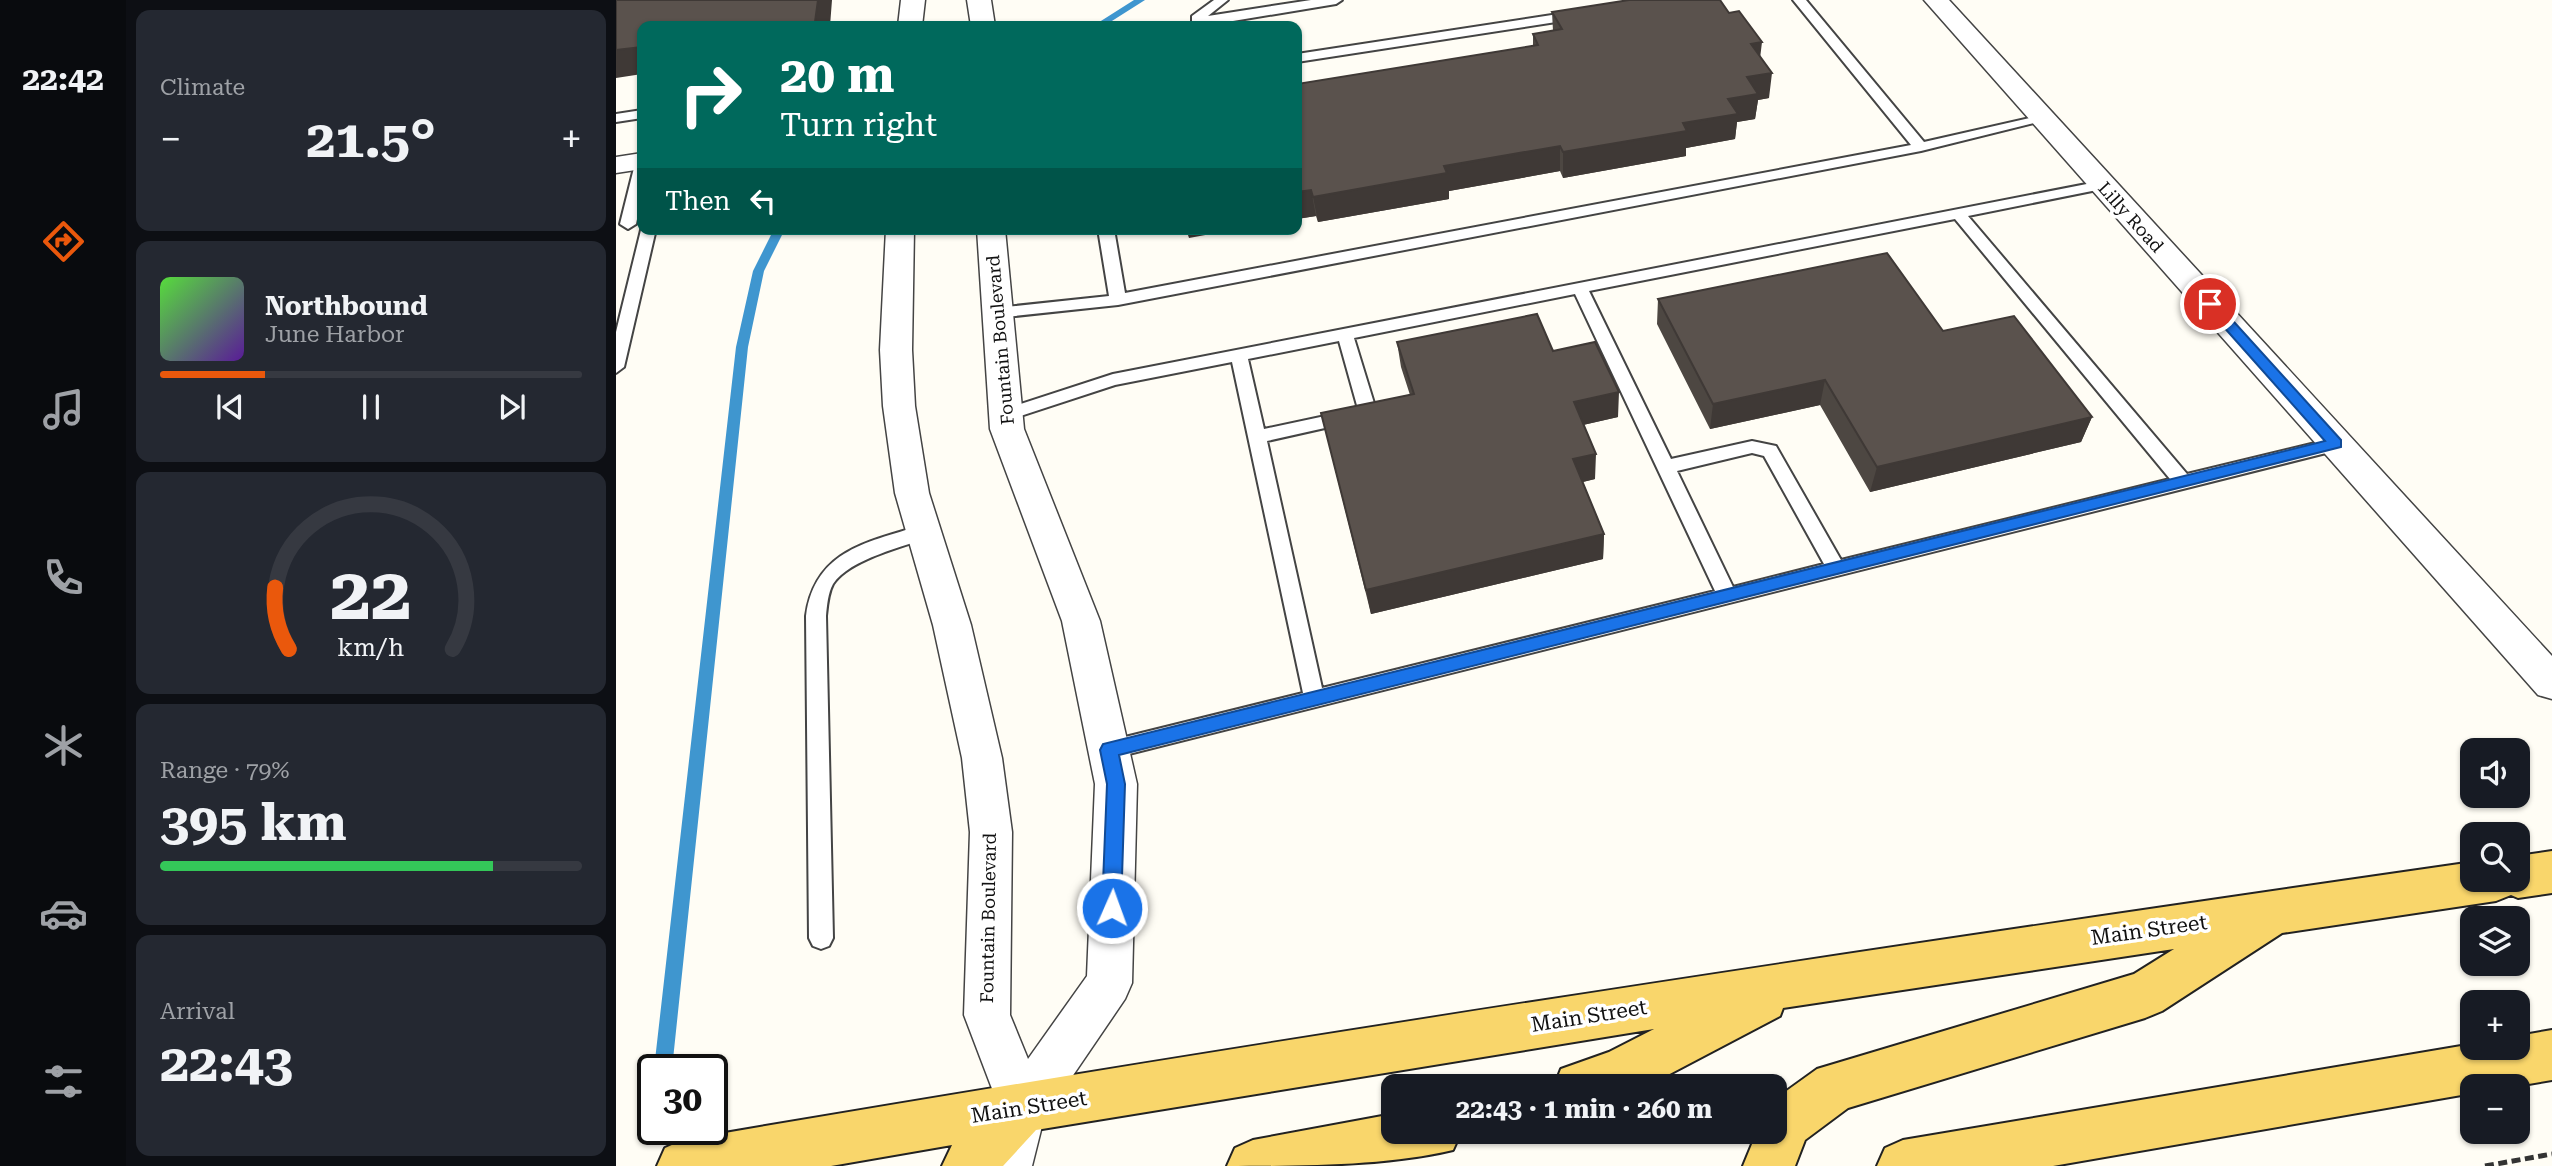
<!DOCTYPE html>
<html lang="en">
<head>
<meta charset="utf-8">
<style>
  :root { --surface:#171b24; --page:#242831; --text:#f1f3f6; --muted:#9ea1a6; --line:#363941; --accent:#ea580c }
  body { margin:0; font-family:"Roboto Serif",serif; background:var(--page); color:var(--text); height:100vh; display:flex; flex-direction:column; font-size:26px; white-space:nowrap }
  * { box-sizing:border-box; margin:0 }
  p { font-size:23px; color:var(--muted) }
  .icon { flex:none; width:38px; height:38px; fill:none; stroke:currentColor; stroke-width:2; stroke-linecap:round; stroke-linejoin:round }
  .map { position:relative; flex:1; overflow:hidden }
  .drawer { display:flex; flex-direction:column; gap:10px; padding:10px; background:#0d0f14; width:490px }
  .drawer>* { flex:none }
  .banner { position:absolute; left:21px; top:21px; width:665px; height:214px; border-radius:14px; box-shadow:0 2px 5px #0004; background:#00695c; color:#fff; overflow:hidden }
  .tools { position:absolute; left:1844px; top:738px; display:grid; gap:14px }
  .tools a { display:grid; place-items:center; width:70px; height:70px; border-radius:14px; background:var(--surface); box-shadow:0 2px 5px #0004; font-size:35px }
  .speed { position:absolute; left:21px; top:1054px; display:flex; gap:14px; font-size:35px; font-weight:700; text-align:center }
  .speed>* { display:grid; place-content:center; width:91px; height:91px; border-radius:50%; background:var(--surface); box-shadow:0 2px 5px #0004; line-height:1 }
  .speed .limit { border:4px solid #111; border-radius:10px; background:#fff; color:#111 }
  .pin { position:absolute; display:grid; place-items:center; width:60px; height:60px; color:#fff; margin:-30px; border:4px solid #fff; border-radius:50%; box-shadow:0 2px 7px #0007 }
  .me { position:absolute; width:77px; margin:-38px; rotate:2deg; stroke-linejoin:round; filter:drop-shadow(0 0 5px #0008) }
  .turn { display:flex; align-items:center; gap:24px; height:147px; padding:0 28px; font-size:32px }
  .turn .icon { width:91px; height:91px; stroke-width:2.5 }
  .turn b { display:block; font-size:49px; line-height:60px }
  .then { display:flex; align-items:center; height:66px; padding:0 28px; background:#0003; gap:14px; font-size:26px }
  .big { font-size:52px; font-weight:700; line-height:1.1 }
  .drawer .card { flex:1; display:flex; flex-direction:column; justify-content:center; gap:10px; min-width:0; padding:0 24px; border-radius:14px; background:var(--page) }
  .drawer .dial { align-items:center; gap:0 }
  .dial svg { height:182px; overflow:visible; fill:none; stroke:var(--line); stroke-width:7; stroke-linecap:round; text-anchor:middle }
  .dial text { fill:var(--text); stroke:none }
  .song { display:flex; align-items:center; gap:21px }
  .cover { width:84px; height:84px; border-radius:10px; background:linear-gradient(135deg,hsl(110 70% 55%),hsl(270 70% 35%)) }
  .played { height:7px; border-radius:4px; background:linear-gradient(90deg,var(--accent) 25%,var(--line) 25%) }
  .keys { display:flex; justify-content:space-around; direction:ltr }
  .heat { display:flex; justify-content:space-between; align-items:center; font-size:38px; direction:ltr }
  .charge { height:10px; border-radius:5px; background:linear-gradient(90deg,#34c759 79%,var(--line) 0) }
  .trip { position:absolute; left:765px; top:1074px; width:406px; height:70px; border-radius:14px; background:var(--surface); box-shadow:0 2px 5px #0004; font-weight:700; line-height:70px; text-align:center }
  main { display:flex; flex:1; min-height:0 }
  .dock { display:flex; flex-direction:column; width:126px; justify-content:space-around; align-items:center; background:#090b0e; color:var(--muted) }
  .dock .icon { width:49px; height:49px }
  .dock .active { color:var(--accent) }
  .dock b { font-size:32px; color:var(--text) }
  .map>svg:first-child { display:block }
</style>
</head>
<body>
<main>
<nav class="dock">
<b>22:42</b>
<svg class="icon active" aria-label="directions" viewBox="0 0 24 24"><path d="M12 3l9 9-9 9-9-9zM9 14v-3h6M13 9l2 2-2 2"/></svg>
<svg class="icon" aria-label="music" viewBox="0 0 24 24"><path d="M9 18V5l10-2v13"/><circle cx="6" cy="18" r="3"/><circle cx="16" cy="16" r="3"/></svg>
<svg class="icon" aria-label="phone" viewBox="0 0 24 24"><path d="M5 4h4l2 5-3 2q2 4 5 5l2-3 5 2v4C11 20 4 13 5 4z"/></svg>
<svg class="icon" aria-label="climate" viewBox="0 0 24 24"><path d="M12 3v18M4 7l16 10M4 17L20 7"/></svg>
<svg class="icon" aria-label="car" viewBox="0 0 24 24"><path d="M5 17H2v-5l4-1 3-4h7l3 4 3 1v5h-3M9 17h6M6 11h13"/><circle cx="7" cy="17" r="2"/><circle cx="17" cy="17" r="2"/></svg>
<svg class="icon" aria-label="filters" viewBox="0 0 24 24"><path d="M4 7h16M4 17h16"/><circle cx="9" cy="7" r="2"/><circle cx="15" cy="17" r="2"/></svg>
</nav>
<section class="drawer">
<div class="card"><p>Climate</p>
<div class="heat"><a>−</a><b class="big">21.5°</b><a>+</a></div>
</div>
<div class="card">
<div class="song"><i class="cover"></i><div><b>Northbound</b><p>June Harbor</p></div></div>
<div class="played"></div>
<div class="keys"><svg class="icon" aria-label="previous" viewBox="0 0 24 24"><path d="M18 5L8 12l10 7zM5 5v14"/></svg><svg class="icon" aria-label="pause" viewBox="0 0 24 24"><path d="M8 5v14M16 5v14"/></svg><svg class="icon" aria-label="next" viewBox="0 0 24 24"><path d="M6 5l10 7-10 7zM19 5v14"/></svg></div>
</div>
<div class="card dial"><svg viewBox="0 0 100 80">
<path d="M14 69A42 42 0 1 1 86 69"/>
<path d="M14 69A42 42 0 0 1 8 42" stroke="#ea580c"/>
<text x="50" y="56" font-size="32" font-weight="700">22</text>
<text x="50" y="72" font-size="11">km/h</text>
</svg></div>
<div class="card"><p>Range · 79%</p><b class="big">395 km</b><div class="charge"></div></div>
<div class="card"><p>Arrival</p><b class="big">22:43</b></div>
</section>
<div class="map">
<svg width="1936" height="1166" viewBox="0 0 1936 1166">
  <rect width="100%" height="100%" fill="#fffdf5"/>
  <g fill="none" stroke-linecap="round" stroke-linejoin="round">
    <!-- stream -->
    <path fill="#3f96cf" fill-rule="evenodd" d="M518 0H529L488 26H477Z
      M158 229H169L148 271 132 347 56 1069H38L120 347 137 271Z"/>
    <defs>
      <path id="lane" d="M598 0H612L592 16 695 0H726L720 4 587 26H570L576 22V16Z
        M1177 0H1190L1308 142 1427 115 1434 119 1305 151 502 305 380 318 372 313 380 308 493 296 482 229H498L509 293 1295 145Z
        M962 11 968 15 966 18 681 62V54Z
        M26 110V118L0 122V114Z
        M26 160V195L20 224 12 229 4 224 19 164Z
        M1486 181 1491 182V188L1352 216 1571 474 1720 438 1729 444 1726 449 493 759 486 756 482 750 486 744 493 741 687 693 616 362 499 385 389 421 380 415 383 411 497 374ZM1339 219 1554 479 1225 560 1160 446 1136 441 1055 459 973 291ZM959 294 1099 591 706 688 651 441 758 417 761 413 738 338ZM723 341 742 409 648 429 632 359ZM1136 453 1148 456 1208 564 1117 587 1061 471Z
        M26 226V229H40L8 367 0 373V332Z
        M310 524 319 531 317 536C290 546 233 559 217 584 212 593 211 605 210 616L217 938 213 946 205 949 197 946 193 938 190 616C199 549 253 542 310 524Z"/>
      <path id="street" d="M285 0H309L306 26H282Z
        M351 0H375L379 26H355Z
        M1308 0H1333L1936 656V699L1922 695Z
        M26 153V169L0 173V157Z
        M270 229H298L296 350 299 406 313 493 355 625 386 758 396 832 394 1015 412 1059 471 976 479 784 446 621 374 429 361 229H389L408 429 484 621 521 784 516 983 509 999 428 1118 416 1166H366L383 1107 348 1015 354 832 346 758 317 625 279 493 267 406 264 350Z"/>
      <path id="primary" d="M1936 851V893L1902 898 1895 895 1880 901 1666 933 1546 1011 1529 1018 1232 1108 1189 1140 1179 1166H1127L1141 1132H1158V1100L1201 1069 1518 974 1558 949 1167 1008 1164 1016 1029 1087H938L945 1069 993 1052 1038 1029 420 1130 387 1166H326L336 1145 215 1166H41L49 1148 67 1140C662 1038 1259 948 1857 862V880H1902V856Z
        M1936 1030V1080L1895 1087H1857V1093L1437 1166H1261L1269 1148 1287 1140 1857 1044V1048H1902V1036Z
        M777 1114V1132H845L837 1150C771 1166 682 1166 611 1166L619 1148 637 1140Z"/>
    </defs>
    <!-- lane casing -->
    <use href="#lane" stroke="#444" stroke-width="4"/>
    <!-- street casing -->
    <use href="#street" stroke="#444" stroke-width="3"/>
    <!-- primary casing -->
    <use href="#primary" stroke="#222" stroke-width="4"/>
    <!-- path -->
    <path stroke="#333" stroke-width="5" stroke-dasharray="9 4.5" stroke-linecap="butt" d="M1869 1166 1936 1154"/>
    <!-- lane -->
    <use href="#lane" fill="#fff" fill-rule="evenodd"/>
    <!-- street -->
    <use href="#street" fill="#fff" fill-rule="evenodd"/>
    <!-- primary -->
    <use href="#primary" fill="#f9d66b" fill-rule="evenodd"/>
  </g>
  <!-- wall -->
  <path fill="#4d4742" d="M936 12 1144 56 1153 98 1142 100 1139 119 1121 122 1119 139 1070 148V156L947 178 944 171 833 191V199L702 222 700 216 681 219V84L917 46V34L937 31Z
    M1042 299 1327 331 1476 417 1465 442 1254 492 1204 405 1094 429 1041 324Z
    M781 342 937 351 1002 417 967 425 979 479 967 482 988 534 987 559 755 614 705 413 794 395 785 367Z"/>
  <!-- shaded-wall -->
  <path fill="#3f3936" d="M202 0H216L214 26H169Z
    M1146 42 1143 67 1135 44Z
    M26 47V74L0 78V50Z
    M1156 73 1153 98 1142 100 1139 119 1121 122 1119 139 1070 148V156L947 178V152L1067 123 1112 99 1131 77Z
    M944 146V171L833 191V199L702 222 697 197 828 166Z
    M695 190 700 216 681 219V192Z
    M570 229H622L573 238Z
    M1209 380 1204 405 1094 429 1097 404Z
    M1003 392 1002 417 958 427V402Z
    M1476 417 1465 442 1254 492 1261 467Z
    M980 454 979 479 958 484 957 459Z
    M988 534 987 559 755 614 750 590Z"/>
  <!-- building -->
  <path fill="#5a524d" stroke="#3f3936" stroke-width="2" d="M0 0H202L199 22 169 26H26V47L0 50Z
    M1013 0H1104L1113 13 1123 11 1146 42 1135 44 1156 73 1131 77 1142 94 1112 99 1122 114 1067 123 1071 131 947 152 944 146 828 166 831 173 697 197 695 190 681 192V84L922 45 917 34 946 29 936 12Z
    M26 48V64L22 65Z
    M1271 253 1327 331 1398 316 1476 417 1261 467 1209 380 1097 404 1042 299Z
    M921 314 937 351 979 342 1003 392 958 402 980 454 957 459 988 534 750 590 705 413 798 394 781 342Z"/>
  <!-- route -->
  <path fill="#1a73e8" stroke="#114b97" stroke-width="2" d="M1594 300 1599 301 1725 440V447L503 755 509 784 505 908 503 915 496 917 489 915 486 908 491 784 484 750 487 744 1709 441 1590 307V301Z"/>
  <g text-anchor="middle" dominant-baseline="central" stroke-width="7" stroke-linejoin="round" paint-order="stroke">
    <!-- street labels -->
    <g font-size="18" fill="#111" stroke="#fff">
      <text transform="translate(1515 217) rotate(48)">Lilly Road</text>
      <text transform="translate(384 340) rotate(-95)">Fountain Boulevard</text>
      <text transform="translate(372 918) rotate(-89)">Fountain Boulevard</text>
    </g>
    <!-- near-street labels -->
    <g font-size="21" fill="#111" stroke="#fff">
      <text transform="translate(1533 930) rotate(-8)">Main Street</text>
      <text transform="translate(973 1016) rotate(-9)">Main Street</text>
      <text transform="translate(413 1107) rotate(-9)">Main Street</text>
    </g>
  </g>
</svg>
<div class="tools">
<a><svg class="icon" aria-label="sound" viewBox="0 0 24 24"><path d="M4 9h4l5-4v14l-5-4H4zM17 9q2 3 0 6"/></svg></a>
<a><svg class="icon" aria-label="search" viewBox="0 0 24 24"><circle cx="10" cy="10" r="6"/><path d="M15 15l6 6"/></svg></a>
<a><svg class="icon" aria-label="layers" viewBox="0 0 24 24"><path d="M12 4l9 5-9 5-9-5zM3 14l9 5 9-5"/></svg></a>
<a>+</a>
<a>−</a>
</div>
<div class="speed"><div class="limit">30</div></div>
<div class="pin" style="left:1594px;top:304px;background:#d93025"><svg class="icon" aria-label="arrive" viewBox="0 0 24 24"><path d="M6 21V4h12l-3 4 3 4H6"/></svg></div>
<svg class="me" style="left:496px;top:908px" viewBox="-20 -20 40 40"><circle r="17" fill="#1a73e8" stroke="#fff" stroke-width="3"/><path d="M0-11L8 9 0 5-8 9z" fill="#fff"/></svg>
<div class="trip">22:43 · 1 min · 260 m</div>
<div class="banner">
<div class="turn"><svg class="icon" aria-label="right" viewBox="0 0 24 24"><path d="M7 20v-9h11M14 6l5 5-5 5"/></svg><div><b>20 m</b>Turn right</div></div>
<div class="then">Then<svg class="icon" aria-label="left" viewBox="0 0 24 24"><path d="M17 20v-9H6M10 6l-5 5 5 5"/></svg></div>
</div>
</div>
</main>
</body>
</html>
